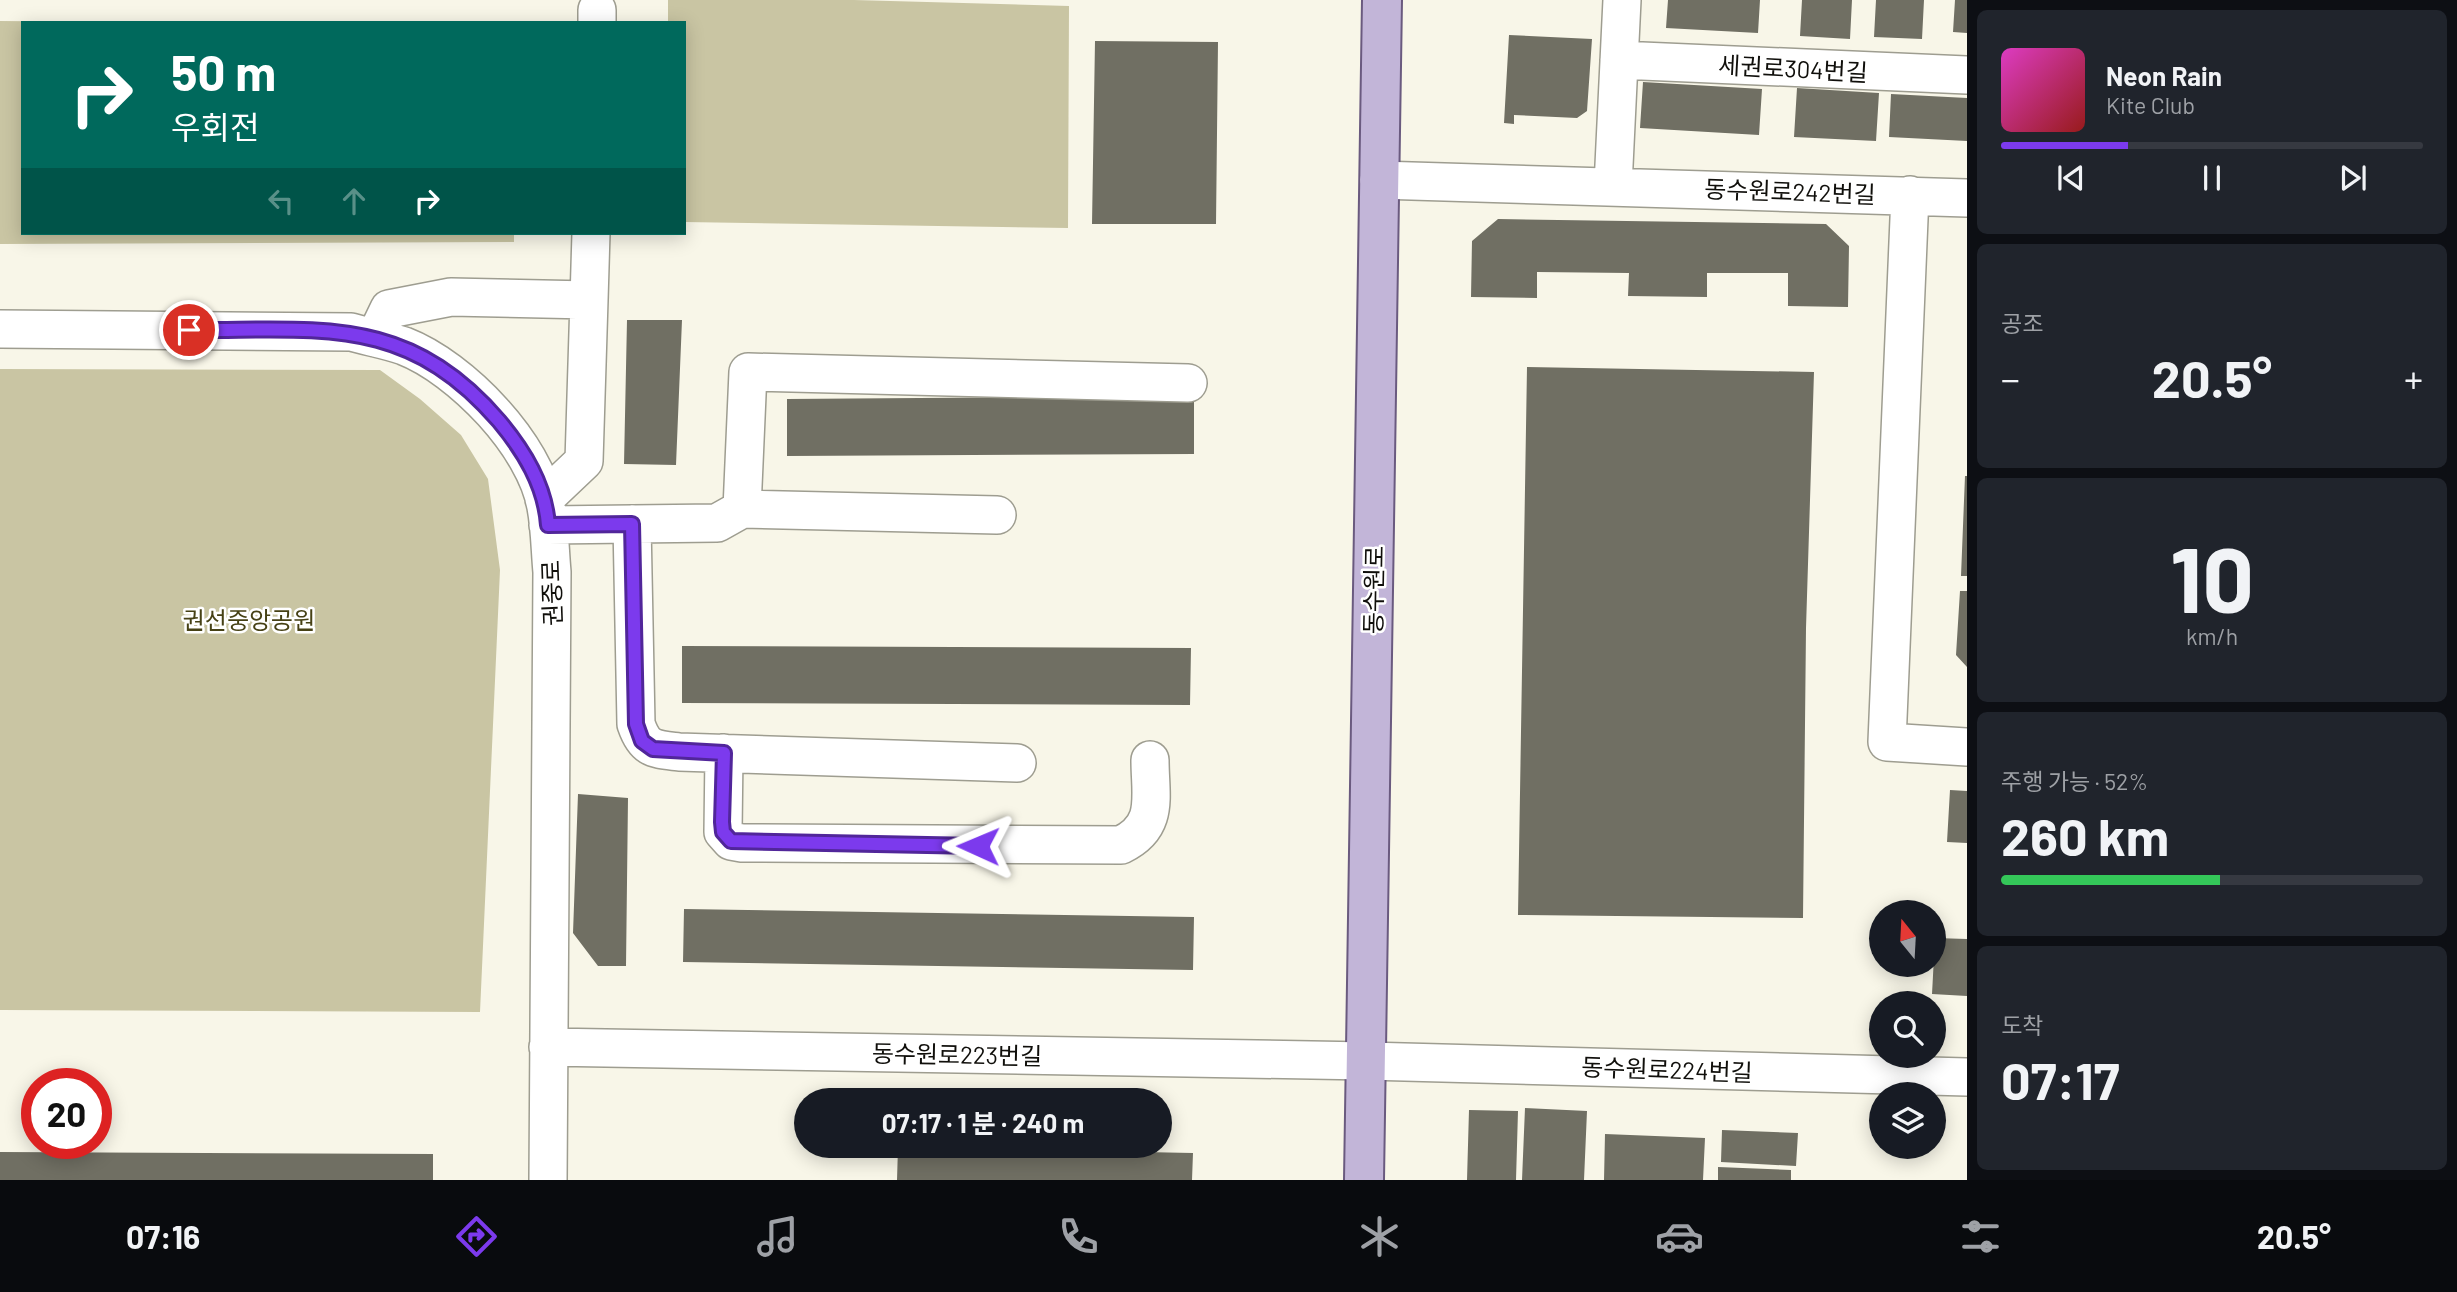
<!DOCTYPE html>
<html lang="ko">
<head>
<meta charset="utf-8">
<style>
  :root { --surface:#171b24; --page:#20242c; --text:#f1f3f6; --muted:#9ea1a6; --line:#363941; --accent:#7c3aed }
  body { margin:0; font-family:Barlow,"Noto Sans KR",sans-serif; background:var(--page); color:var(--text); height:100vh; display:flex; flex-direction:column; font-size:26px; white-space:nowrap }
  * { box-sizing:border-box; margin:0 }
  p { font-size:23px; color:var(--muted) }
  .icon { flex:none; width:38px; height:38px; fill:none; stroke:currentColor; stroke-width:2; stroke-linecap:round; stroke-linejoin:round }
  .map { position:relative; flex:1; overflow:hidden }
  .sheet { display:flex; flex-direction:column; gap:10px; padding:10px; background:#0d0f14; width:490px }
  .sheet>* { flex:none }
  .top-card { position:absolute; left:21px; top:21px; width:665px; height:214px; border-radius:0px; box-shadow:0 4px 18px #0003; background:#00695c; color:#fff; overflow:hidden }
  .needle { width:46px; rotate:342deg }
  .controls { position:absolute; left:1869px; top:900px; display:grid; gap:14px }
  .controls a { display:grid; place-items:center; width:77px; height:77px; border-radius:50%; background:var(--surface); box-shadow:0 4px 18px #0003; font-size:35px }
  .speed { position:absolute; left:21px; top:1068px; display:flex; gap:14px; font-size:35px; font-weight:700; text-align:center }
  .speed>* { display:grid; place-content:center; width:91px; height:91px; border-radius:50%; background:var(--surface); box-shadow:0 4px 18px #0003; line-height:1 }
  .speed .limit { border:10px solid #d22; background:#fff; color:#111 }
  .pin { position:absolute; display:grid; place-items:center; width:60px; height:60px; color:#fff; margin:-30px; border:4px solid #fff; border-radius:50%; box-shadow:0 2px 7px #0007 }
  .me { position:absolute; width:77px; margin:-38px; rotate:271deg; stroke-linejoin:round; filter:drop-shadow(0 0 5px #0008) }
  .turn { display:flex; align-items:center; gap:24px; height:147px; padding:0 35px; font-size:32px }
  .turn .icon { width:91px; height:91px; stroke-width:2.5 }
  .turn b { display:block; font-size:49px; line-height:60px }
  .lanes { display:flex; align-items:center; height:66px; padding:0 35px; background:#0003; justify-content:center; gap:35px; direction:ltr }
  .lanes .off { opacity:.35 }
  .big { font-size:52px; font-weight:700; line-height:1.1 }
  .sheet .card { flex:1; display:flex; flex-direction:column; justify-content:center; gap:10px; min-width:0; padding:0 24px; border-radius:10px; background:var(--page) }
  .sheet .dial { align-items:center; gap:0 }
  .dial b { font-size:91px; line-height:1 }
  .song { display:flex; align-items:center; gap:21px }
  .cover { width:84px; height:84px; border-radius:10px; background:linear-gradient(135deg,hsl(310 70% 55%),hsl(0 70% 35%)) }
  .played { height:7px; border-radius:4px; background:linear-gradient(90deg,var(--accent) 30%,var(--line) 30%) }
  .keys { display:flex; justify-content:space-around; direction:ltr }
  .heat { display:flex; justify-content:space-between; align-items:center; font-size:38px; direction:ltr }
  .charge { height:10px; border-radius:5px; background:linear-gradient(90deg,#34c759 52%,var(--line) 0) }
  .trip { position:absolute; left:794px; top:1088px; width:378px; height:70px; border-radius:35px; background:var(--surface); box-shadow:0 4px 18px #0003; font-weight:700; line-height:70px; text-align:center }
  .tab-bar { display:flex; height:112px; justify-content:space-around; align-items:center; background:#090b0e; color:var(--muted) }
  .tab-bar .icon { width:49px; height:49px }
  .tab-bar .on { color:var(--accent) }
  .tab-bar b { font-size:32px; color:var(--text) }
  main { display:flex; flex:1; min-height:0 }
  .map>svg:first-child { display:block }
</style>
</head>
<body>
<main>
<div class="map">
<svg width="1967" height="1180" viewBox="0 0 1967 1180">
  <rect width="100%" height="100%" fill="#f8f6e8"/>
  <!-- green -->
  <path fill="#c9c5a3" d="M668 0H854L1069 6 1068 228 684 222V23H668Z
    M0 21 272 23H23V233H514V242L0 244Z
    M0 369 380 370 420 399 461 435 488 479 500 570 480 1012 0 1010Z"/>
  <!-- building -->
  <path fill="#706f63" d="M1668 0H1760L1758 33 1666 28Z
    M1802 0H1852L1850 39 1800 36Z
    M1876 0H1924L1922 39 1874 37Z
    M1955 0H1967V33L1953 32Z
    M1509 35 1592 39 1587 111 1577 118 1514 115V124L1504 123Z
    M1095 41 1218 42 1216 224H1092Z
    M1643 82 1762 89 1759 135 1640 128Z
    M1797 88 1879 93 1876 141 1794 137Z
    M1891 94 1967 98V141L1889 137Z
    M1498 219 1826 224 1849 246 1848 307 1788 306V273H1707V297L1628 296 1629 273 1537 272V298L1471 297 1472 241Z
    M627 320H682L676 465 624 464Z
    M1527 367 1814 372 1806 628 1803 918 1518 915Z
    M1194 396V454L787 456V399Z
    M1965 476H1967V576H1961Z
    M1960 591H1967V667L1956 655Z
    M682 646 1191 648 1190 705 682 703Z
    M1950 790 1967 791V843L1947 842Z
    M578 794 628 798 626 966H598L573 933Z
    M684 909 1194 917 1193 970 683 962Z
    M1935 938 1967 939V996L1932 994Z
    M1525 1108 1587 1111 1584 1180H1522Z
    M1469 1110 1518 1111 1516 1180H1467Z
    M1722 1130 1798 1133 1796 1166 1721 1162Z
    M1605 1134 1705 1138 1703 1180H1604Z
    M898 1147 1193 1153 1192 1180H897Z
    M0 1152 433 1154V1180H0Z
    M1718 1167 1791 1170V1180H1718Z"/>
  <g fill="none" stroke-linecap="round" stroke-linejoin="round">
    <defs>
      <path id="minor" d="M597 23V10
        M1619 60 1967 75
        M1379 180 1967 198
        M1613 186 1622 0
        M1910 195 1887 742 1967 747
        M589 300 591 233
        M0 329 351 332C369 337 387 340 404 346 461 368 536 446 546 507 550 528 550 551 552 572L548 1180
        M375 338 389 309 451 297 589 300 584 461 544 499
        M742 509 748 372 1188 383
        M632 524 636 724C645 750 654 749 679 752L1017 763
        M548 525 717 523 742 509 997 515
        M724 753 723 832 731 841 742 843 1121 845C1160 826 1150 797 1150 760
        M548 1047 1367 1061 1967 1077"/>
      <path id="major" d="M1364 1180 1382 0"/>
    </defs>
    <!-- minor casing -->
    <use href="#minor" stroke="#9e9d90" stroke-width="40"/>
    <!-- major casing -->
    <use href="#major" stroke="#6a5a7f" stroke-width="42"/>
    <!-- minor -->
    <use href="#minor" stroke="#fff" stroke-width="37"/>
    <!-- major -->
    <use href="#major" stroke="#c2b5d8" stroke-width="38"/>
  </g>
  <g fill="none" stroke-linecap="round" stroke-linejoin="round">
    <defs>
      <path id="route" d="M189 330C318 331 406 313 499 421 524 451 545 485 548 525L632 524 636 724 642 741 653 749 724 753 722 822 723 832 731 841 978 846"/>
    </defs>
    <!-- route casing -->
    <use href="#route" stroke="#51269a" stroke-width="18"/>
    <!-- route -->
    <use href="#route" stroke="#7c3aed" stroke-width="12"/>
  </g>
  <g text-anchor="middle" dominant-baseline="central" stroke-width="5" stroke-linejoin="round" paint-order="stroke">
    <!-- street labels -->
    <g font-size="24" fill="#100f0b" stroke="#fff">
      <text transform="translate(1793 68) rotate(3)">세권로304번길</text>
      <text transform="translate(1790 191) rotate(2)">동수원로242번길</text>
      <text transform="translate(1373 590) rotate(-89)">동수원로</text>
      <text transform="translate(551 593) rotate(-92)">권중로</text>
      <text transform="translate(957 1054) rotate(1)">동수원로223번길</text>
      <text transform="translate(1667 1069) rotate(2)">동수원로224번길</text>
    </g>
    <!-- park labels -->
    <g font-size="24" fill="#464115" stroke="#fff">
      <text x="249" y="619">권선중앙공원</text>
    </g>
  </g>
</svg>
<div class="controls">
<a><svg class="needle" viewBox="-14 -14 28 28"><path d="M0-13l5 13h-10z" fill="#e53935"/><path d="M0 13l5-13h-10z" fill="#9ea1a6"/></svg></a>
<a><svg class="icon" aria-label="search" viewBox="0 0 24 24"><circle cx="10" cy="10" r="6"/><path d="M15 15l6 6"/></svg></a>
<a><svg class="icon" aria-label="layers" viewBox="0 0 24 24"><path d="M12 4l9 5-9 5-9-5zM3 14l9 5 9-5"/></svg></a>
</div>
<div class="speed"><div class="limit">20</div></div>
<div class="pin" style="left:189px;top:330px;background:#d93025"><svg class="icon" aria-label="arrive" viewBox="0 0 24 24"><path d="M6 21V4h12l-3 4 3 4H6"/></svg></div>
<svg class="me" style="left:978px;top:846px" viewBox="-20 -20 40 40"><path d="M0-17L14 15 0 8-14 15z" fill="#7c3aed" stroke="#fff" stroke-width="4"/></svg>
<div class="trip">07:17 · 1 분 · 240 m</div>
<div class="top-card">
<div class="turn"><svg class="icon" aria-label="right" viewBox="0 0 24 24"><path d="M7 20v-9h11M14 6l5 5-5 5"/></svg><div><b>50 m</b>우회전</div></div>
<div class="lanes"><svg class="icon off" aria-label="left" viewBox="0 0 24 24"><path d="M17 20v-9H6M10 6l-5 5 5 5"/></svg><svg class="icon off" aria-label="ahead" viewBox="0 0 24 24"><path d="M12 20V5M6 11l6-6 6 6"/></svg><svg class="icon" aria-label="right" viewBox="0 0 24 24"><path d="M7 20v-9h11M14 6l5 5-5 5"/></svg></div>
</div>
</div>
<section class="sheet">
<div class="card">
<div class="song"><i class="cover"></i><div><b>Neon Rain</b><p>Kite Club</p></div></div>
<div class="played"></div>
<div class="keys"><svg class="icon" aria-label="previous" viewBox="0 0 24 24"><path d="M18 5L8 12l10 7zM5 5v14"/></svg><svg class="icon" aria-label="pause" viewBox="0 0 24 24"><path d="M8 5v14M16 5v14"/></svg><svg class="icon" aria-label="next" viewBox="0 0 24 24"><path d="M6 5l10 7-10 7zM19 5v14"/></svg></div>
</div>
<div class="card"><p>공조</p>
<div class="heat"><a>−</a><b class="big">20.5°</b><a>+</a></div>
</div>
<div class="card dial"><b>10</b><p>km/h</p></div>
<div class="card"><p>주행 가능 · 52%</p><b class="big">260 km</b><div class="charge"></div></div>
<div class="card"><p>도착</p><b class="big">07:17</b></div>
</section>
</main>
<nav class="tab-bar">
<b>07:16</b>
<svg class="icon on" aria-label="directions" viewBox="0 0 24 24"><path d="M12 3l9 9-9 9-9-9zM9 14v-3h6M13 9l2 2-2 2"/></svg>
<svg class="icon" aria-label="music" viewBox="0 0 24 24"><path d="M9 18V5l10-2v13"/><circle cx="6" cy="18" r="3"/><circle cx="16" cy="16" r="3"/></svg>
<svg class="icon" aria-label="phone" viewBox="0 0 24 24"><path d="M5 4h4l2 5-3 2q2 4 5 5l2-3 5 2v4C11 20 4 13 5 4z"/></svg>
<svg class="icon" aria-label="climate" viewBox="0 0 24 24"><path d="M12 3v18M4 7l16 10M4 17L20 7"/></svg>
<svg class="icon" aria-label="car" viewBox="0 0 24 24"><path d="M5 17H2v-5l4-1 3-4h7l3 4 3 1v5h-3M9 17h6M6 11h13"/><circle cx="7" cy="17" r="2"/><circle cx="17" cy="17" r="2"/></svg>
<svg class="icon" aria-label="filters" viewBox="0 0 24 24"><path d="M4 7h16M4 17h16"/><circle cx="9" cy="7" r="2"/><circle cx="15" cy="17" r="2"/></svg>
<b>20.5°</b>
</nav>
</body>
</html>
